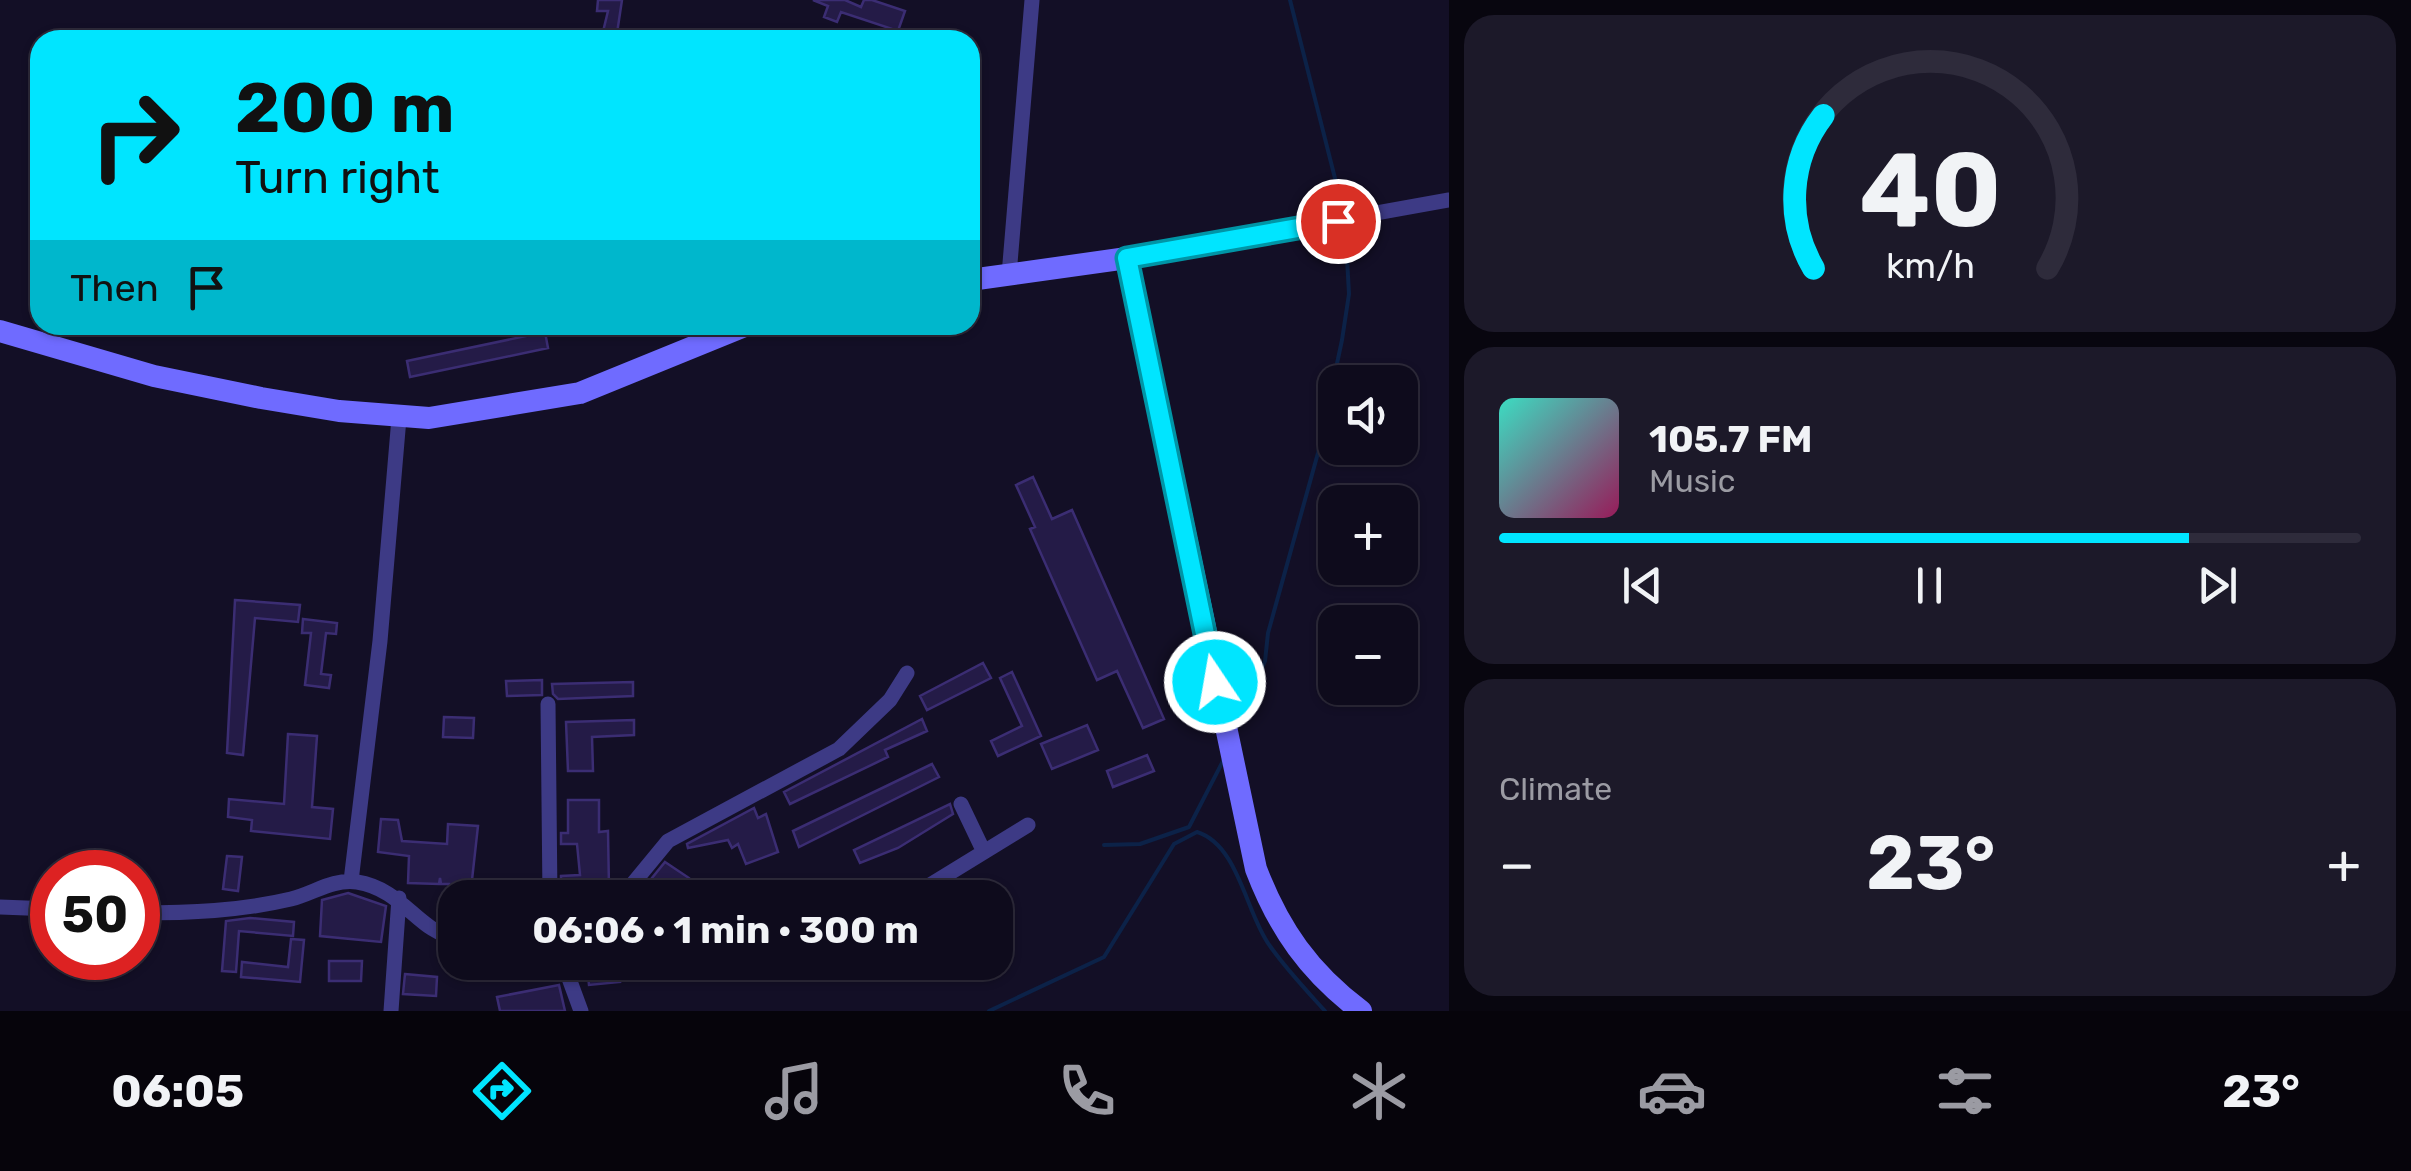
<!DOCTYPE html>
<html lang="en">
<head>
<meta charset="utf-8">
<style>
  :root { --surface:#0e0b1c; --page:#1c1929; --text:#f1f3f6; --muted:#9b9ba3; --line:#2e2b3b; --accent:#00e5ff }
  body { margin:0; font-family:Rubik,sans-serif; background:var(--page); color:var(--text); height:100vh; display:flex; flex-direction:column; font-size:38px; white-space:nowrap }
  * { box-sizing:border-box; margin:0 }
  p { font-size:32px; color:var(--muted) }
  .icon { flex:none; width:55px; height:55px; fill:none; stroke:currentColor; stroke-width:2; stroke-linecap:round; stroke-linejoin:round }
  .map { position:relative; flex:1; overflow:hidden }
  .details { display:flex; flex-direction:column; gap:15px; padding:15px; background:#08060f; width:962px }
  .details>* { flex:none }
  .hud { position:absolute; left:30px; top:30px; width:950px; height:305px; border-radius:30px; box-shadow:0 2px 8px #0004,0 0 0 2px var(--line); background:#00e5ff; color:#111; overflow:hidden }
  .controls { position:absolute; left:1318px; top:365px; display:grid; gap:20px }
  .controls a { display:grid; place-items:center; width:100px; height:100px; border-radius:20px; background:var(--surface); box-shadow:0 2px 8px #0004,0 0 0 2px var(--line); font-size:50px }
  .speed { position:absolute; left:30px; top:850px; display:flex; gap:20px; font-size:50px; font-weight:700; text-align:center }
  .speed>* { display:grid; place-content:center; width:130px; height:130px; border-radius:50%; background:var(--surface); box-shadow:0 2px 8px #0004,0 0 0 2px var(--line); line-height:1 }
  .speed .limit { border:15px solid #d22; background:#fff; color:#111 }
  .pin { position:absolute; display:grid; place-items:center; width:85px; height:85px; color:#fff; margin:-42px; border:5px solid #fff; border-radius:50%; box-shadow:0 2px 10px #0007 }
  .me { position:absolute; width:110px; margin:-55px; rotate:348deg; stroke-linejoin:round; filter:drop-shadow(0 0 8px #0008) }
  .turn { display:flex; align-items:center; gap:35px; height:210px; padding:0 40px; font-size:45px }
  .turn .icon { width:130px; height:130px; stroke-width:2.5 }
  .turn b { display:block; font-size:70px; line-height:85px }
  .then { display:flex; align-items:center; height:95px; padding:0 40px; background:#0003; gap:20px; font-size:38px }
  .big { font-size:75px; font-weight:700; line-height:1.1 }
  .details .card { flex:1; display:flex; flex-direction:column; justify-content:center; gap:15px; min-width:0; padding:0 35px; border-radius:30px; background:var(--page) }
  .details .dial { align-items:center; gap:0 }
  .dial svg { height:260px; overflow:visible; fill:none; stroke:var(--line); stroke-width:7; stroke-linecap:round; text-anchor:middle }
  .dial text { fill:var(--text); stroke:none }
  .song { display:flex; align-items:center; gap:30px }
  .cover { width:120px; height:120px; border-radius:15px; background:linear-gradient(135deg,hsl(170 70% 55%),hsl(330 70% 35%)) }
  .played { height:10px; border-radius:5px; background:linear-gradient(90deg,var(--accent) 80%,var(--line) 80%) }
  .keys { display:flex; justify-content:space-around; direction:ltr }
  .heat { display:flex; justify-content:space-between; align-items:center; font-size:55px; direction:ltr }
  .trip { position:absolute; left:438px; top:880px; width:575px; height:100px; border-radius:30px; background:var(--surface); box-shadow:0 2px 8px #0004,0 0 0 2px var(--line); font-weight:700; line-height:100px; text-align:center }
  .tab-bar { display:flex; height:160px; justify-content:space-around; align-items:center; background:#06040b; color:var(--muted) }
  .tab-bar .icon { width:70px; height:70px }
  .tab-bar .selected { color:var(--accent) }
  .tab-bar b { font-size:45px; color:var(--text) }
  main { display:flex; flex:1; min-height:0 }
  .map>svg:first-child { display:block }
</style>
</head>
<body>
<main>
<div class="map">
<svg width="1449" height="1011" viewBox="0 0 1449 1011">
  <rect width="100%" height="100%" fill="#130f26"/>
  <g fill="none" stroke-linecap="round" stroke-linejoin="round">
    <!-- stream -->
    <path stroke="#0c2248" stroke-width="4" d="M1290 0 1344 214
      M1237 727 1265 661 1268 633 1318 453 1342 340 1349 294 1345 223
      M1104 845 1140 844 1189 827 1224 759
      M989 1011 1104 957 1174 844 1197 832C1239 845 1246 914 1270 946 1286 969 1306 990 1325 1011"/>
  </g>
  <!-- building -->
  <path fill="#241b47" stroke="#3b2d73" stroke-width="2.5" d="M598 0H622L616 40H601L608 11H597Z
    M813 0H845L861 7 864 0H872L905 11 898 31 841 12 837 22 824 17 828 6Z
    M545 332 548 348 410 377 407 361Z
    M1033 477 1052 519 1072 510 1164 719 1143 728 1117 671 1097 680 1030 529 1035 527 1016 485Z
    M235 600 300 605 298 622 255 618 243 755 227 753Z
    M303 619 337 623 336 634 326 633 321 674 331 675 329 688 305 685 311 633H302Z
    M983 663 991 678 927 710 920 696Z
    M1012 672 1041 736 998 756 991 741 1022 726 1000 678Z
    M542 680V695L507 696 506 681Z
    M633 682V696L558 699 553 694 552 684Z
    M444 717 474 718 473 738 443 737Z
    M922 719 927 731 885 750 888 757 790 804 784 792Z
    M634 720V735L592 737 593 771H568L566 722Z
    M1087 725 1098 750 1052 769 1041 744Z
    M288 734 317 736 312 807 333 809 330 839 251 831 252 820 228 817 229 799 284 804Z
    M1147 755 1154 771 1113 787 1107 771Z
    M932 764 939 777 799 847 793 831Z
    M568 800H599V832L608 831 609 889 561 891V876L580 875 577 844H561V833H568Z
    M950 804 953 814 898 848 860 863 854 850Z
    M754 808 758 818 766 814 778 852 746 864 738 844 732 848 728 840 688 848 687 844Z
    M381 819 398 820 402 841 447 844 448 824 478 826 470 898H448L449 884H441L440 878 439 884 408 883 409 856 378 852Z
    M227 856 242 857 238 891 223 889Z
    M665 862 689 878 687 898H643L639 894Z
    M348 893 386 906 381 942 320 936 322 900Z
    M250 918 294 922 293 936 239 931 236 972 222 971 226 921Z
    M291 939 304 940 300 982 241 977 242 962 288 967Z
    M329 961H362L361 981H329Z
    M618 962 620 982 589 985 587 966Z
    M405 974 437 977 436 996 403 994Z
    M559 985 565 1011H500L497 997Z"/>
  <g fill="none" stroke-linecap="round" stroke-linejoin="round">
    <!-- minor -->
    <path stroke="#3d3a85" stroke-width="15" d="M1127 258 1449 200
      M1009 275 1032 0
      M548 704 550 898
      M961 804 983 850
      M351 881 380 641 399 418
      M621 898 668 841 839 749 890 700 907 673
      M909 898 1028 825
      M0 907 52 909
      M138 913C189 913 240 911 291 899 315 893 331 879 357 882 403 889 420 934 455 937
      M563 962 581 1011
      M764 962 798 970 809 962
      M391 1011 399 898"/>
    <!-- secondary -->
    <path stroke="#6f6bff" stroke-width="22" d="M970 280 1127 258 1256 869C1279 929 1309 972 1361 1011
      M0 331 154 376 261 398 339 411 429 418 580 393 747 325"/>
  </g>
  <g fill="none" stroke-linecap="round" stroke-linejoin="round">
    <defs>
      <path id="route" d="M1215 682 1127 258 1338 221"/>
    </defs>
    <!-- route casing -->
    <use href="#route" stroke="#0095a6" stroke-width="25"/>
    <!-- route -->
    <use href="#route" stroke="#00e5ff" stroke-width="18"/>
  </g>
</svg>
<div class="controls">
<a><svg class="icon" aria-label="sound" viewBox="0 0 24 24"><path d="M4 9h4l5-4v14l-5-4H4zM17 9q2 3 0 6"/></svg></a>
<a>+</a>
<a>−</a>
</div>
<div class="speed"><div class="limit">50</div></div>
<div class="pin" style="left:1338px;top:221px;background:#d93025"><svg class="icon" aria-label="arrive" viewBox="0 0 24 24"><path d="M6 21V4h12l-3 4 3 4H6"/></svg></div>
<svg class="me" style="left:1215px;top:682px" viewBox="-20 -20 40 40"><circle r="17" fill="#00e5ff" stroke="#fff" stroke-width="3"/><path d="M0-11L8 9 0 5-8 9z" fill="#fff"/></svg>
<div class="trip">06:06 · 1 min · 300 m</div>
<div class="hud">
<div class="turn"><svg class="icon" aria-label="right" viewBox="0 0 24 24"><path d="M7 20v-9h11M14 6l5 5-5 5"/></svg><div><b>200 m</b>Turn right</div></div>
<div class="then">Then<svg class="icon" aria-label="arrive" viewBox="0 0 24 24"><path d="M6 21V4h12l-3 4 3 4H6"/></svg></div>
</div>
</div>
<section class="details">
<div class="card dial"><svg viewBox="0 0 100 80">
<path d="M14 69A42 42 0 1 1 86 69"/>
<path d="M14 69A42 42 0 0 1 17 22" stroke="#00e5ff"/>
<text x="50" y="56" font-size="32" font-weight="700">40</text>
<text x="50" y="72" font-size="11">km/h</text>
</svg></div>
<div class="card">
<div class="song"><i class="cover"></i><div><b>105.7 FM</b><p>Music</p></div></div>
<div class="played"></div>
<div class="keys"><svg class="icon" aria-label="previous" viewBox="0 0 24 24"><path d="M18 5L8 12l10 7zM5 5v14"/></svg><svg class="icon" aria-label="pause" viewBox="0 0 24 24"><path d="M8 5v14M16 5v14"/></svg><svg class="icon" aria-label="next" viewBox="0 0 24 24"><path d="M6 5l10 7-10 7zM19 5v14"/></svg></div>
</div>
<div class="card"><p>Climate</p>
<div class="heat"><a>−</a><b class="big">23°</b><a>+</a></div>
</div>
</section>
</main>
<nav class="tab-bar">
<b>06:05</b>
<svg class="icon selected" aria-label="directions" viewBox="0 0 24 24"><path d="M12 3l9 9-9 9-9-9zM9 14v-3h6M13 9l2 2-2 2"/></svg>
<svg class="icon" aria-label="music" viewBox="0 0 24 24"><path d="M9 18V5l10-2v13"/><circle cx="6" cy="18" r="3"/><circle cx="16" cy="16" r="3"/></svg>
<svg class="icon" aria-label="phone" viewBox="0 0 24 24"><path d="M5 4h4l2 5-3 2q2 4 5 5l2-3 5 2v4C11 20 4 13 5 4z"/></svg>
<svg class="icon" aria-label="climate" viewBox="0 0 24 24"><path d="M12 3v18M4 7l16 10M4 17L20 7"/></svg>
<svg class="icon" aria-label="car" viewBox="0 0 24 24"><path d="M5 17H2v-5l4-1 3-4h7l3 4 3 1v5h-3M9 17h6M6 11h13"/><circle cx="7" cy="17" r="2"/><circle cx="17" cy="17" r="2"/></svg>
<svg class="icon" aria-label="filters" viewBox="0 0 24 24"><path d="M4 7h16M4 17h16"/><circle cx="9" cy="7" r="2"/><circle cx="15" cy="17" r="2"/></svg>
<b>23°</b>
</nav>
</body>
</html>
